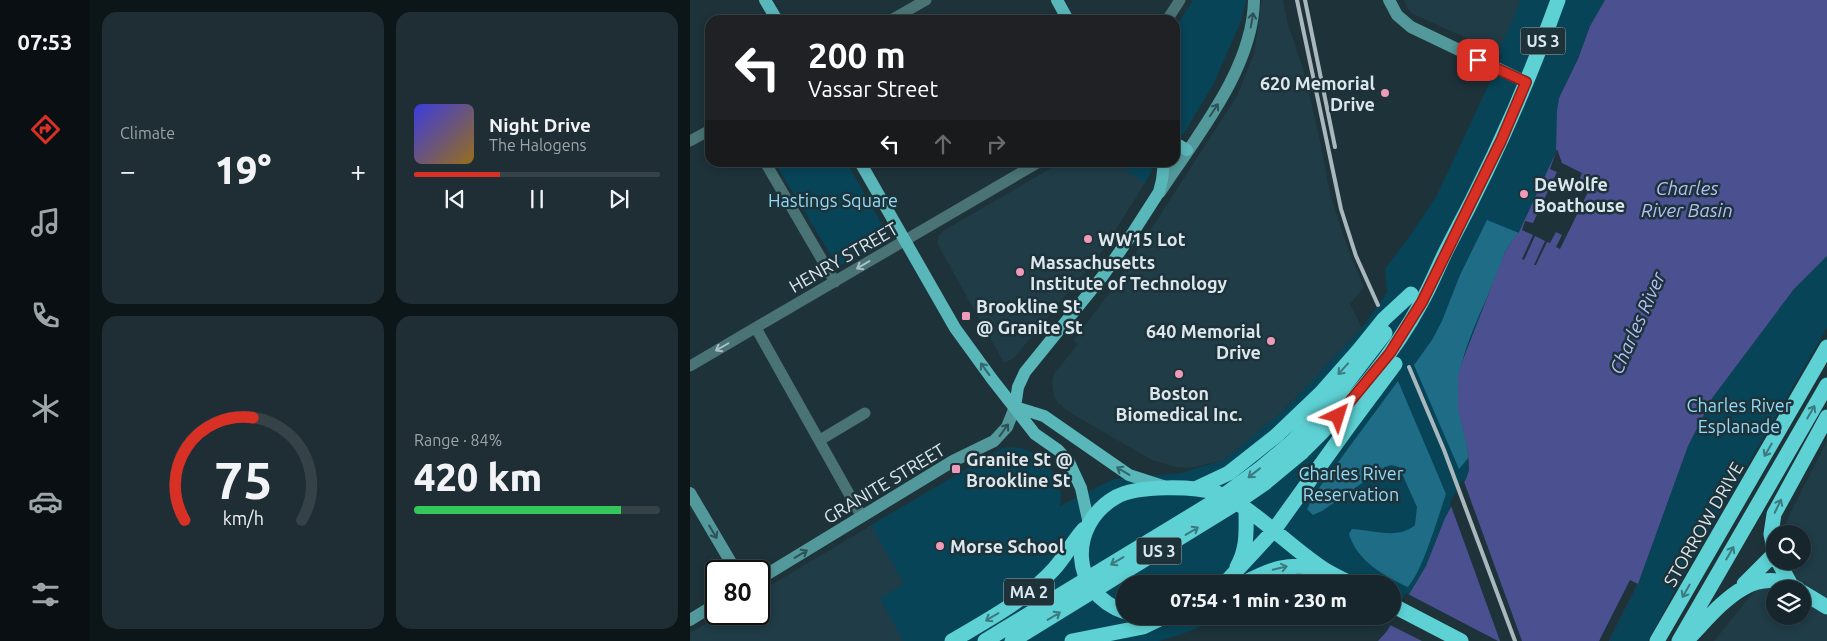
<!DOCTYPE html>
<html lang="en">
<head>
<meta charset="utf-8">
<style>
  :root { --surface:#16262c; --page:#1f2e34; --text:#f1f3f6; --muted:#9ea5a9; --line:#354348; --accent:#d93025 }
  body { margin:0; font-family:Ubuntu,sans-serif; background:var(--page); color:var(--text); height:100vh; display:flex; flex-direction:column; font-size:19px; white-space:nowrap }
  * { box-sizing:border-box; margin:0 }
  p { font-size:16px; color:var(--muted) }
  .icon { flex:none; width:28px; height:28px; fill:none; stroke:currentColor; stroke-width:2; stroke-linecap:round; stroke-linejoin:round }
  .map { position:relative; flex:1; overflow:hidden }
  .panel { display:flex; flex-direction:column; gap:12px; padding:12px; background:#0c1518; width:600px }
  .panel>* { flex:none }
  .banner { position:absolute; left:15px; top:15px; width:475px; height:152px; border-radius:15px; box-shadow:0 2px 8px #0003,0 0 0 1px var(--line); background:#202124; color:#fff; overflow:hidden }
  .controls { position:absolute; left:1076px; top:525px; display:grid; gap:10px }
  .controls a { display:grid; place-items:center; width:45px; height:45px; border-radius:50%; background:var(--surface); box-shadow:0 2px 8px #0003,0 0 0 1px var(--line); font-size:25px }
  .speed { position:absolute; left:15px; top:560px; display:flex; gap:10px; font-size:25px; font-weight:700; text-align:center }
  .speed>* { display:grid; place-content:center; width:65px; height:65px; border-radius:50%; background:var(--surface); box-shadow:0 2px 8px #0003,0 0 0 1px var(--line); line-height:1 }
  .speed .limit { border:2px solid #111; border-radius:8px; background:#fff; color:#111 }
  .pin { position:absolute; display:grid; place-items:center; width:42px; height:42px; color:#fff; margin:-21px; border-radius:10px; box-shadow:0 2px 8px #0006 }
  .me { position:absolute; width:55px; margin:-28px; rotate:41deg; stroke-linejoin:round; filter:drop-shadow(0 0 4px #0008) }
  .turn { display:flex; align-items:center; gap:18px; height:105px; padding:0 20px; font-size:22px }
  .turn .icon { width:65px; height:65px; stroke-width:2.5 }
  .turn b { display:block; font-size:35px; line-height:42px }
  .lanes { display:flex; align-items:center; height:48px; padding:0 20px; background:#0003; justify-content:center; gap:25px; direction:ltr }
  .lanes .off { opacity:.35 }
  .big { font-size:38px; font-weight:800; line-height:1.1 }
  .panel .tile { flex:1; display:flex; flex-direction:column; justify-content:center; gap:8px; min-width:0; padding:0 18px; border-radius:15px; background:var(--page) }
  .panel .dial { align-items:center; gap:0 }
  .dial svg { height:130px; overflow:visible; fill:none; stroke:var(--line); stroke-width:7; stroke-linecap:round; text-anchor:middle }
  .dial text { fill:var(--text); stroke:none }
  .song { display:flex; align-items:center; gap:15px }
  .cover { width:60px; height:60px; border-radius:8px; background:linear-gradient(135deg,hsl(240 70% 55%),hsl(40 70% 35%)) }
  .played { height:5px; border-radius:2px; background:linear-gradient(90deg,var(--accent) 35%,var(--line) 35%) }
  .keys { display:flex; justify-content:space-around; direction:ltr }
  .heat { display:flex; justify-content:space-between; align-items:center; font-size:28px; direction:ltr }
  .charge { height:8px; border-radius:4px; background:linear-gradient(90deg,#34c759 84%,var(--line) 0) }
  .panel .tiles { flex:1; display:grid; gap:12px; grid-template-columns:repeat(2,1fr) }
  .trip { position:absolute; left:426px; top:575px; width:285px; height:50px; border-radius:25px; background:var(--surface); box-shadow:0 2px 8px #0003,0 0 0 1px var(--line); font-weight:800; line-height:50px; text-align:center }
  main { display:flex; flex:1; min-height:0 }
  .tab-bar { display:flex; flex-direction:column; width:90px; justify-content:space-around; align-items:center; background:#090f12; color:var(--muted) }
  .tab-bar .icon { width:35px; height:35px }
  .tab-bar .current { color:var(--accent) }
  .tab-bar b { font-size:22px; color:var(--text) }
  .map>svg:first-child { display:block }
</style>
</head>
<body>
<main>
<nav class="tab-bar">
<b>07:53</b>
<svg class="icon current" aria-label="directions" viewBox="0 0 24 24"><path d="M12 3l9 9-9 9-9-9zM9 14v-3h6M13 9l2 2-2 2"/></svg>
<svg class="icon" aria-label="music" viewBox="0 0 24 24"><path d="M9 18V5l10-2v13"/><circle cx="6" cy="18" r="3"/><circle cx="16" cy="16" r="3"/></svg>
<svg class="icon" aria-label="phone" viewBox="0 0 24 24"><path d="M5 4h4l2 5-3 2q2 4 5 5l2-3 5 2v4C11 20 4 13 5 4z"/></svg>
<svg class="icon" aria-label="climate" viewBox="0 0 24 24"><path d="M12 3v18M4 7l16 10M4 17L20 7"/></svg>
<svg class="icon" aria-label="car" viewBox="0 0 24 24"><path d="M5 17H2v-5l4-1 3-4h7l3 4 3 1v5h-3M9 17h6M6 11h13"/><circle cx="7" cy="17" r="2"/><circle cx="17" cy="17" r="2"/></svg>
<svg class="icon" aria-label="filters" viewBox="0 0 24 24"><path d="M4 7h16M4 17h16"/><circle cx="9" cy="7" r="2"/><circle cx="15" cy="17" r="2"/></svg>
</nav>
<section class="panel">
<div class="tiles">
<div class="tile"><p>Climate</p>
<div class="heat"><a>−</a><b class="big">19°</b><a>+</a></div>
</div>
<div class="tile">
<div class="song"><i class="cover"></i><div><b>Night Drive</b><p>The Halogens</p></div></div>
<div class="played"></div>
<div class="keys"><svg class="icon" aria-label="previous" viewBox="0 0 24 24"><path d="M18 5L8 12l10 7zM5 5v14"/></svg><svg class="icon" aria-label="pause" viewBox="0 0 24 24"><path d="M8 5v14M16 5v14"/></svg><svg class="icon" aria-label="next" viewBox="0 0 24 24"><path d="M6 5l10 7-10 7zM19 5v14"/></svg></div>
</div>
<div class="tile dial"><svg viewBox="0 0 100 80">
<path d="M14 69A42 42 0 1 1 86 69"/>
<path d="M14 69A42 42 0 0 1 56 6" stroke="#d93025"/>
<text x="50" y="56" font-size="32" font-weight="700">75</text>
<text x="50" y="72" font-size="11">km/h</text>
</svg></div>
<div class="tile"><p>Range · 84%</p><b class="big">420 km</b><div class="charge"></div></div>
</div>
</section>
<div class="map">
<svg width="1137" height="641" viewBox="0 0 1137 641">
  <rect width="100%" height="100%" fill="#1e323a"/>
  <!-- built -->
  <path fill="#1f3c47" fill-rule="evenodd" d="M572 0H593L598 24 614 72 631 145 640 194 658 249 674 287 660 304 672 328 661 341 594 410 561 440 534 460 501 468 486 467 462 460 379 412 368 403 364 396 362 381 364 374 388 344 383 341 421 291 547 96 564 53Z
    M714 0H835L813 47 803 50 723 14 718 9Z
    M370 163H461L455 183 413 250 324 358 314 363 248 245V237L253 231Z
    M1137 441V641H1024L1062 594 1085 553V561H1112V534H1092L1099 516ZM1085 589H1112V616H1085Z
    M318 447 335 450 354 461 366 477 371 496 222 641H0V633L33 614H69V592L308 450Z"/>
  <!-- green -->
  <path fill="#074457" d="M503 0H556L551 21 524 83 493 135 490 136 485 133V28Z
    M831 0H915L900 26 888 59 869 98 866 152 829 232 811 266 772 362 768 376V408L778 451 779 470 776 479 755 518 736 566 700 626 681 616H702V584H619L609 580 599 584H435V616H533L498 632 469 641H213L190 598 214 584 181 525 313 448C341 442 368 468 371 495 371 498 370 503 370 506L424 479 491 473 534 460 594 410 672 328 697 292 695 269 717 240 746 197 812 56 801 50 802 48 809 51Z
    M85 163H157L195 230H193L198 238 148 267Z
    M426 163H463L462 170 455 183Z
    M1137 256V328L994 574 958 641H919L948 584 998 446 1023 397 1104 289Z"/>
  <!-- forest -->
  <path fill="#1e6c86" d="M797 220 829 233 821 242 815 252C802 294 769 347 768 389 767 413 776 434 779 457L769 469 724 365 742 340 752 321 770 275Z
    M708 381 756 494C748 517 733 570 718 587 694 576 667 561 659 534L662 529C683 530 708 540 725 525L727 507 709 467 701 465 695 467 632 511 623 515 617 509 626 492Z"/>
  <!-- water -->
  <path fill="#4a5090" d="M915 0H1137V256L1104 289 1023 397 998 446 948 584 919 641H688L697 631 736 566 755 518 776 479 779 470 778 451 768 408V376L772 362 815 252 821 242 829 232 866 152 867 111 869 98 888 59 900 26Z"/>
  <!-- pier -->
  <path fill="#1e323a" d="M867 149 872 163 892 173 887 185 899 190 870 249 866 247 872 235 866 232 860 243 857 242 846 265H844L855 241 845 236 834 260 832 259 843 235 832 230 835 221 843 223 867 172 860 169Z
    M773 479 832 641H810L760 503Z
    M940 580 948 584 919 641H909Z
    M716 593 808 641H732L698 624Z"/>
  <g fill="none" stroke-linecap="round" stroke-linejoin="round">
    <!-- street -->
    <path stroke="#497374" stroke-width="11" d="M201 20 236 0
      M477 20 490 0
      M0 141 20 130
      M75 162 145 282
      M66 328 172 517
      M0 366 349 162
      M130 440 175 413"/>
    <!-- secondary -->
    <path stroke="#53999b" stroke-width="12" d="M699 0 707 15 721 27 836 82
      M470 192C506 137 563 69 564 0
      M0 493 46 571
      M69 579 263 461 304 441 317 427 325 407
      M0 620 26 604"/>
    <!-- primary -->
    <path stroke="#59b6b9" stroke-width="12" d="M75 0 87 20
      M367 0 378 20
      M485 143 497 150
      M170 162 265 328 302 379 345 434 368 450 379 462 391 488 399 524
      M325 407 328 387 335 372 412 277 442 234 469 192 472 180 474 162
      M325 407 354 416 439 475 473 486"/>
    <!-- highway -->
    <path stroke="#5ed1d4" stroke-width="15" d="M602 442 645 398 695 333
      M611 453C657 409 701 359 731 303 742 284 749 264 759 245 801 166 838 84 868 0
      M505 489 539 473 587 435 631 393 669 350 694 319 721 294
      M1085 554 1081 534 1084 514 1137 417
      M1088 561 1101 585
      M547 567C558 548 556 530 556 509
      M535 583 584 530 658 427 705 364
      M552 584C583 568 596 563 631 568
      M1054 584 1085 553
      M1112 592 1137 607
      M702 605 771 641
      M435 612C380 593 377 525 426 497 447 485 504 486 527 493 540 497 552 506 563 514 586 531 608 552 632 568 641 574 652 579 662 584
      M262 641C297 620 336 600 364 569 375 557 383 541 394 529
      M295 641 313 630
      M382 641 453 627 476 616
      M967 641 1137 347
      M989 641 1137 385
      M996 641C1026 611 1061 560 1108 589"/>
    <!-- rail -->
    <path stroke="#aab8be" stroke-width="4" d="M607 0 651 209 666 256 688 305
      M615 0 645 147
      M719 367 754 450 825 641"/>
    <!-- highway-bridge -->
    <path stroke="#5ed1d4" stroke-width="15" d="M313 630 530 498 571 468 602 442
      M322 641 543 505 575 483 611 453"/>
  </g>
  <!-- one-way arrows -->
  <defs><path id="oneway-shaft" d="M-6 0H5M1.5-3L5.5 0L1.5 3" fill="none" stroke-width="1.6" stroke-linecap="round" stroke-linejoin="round" transform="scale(1.25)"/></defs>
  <g stroke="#2e5157">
    <use href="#oneway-shaft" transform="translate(562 20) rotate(-80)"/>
    <use href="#oneway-shaft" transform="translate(524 110) rotate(-56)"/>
    <use href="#oneway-shaft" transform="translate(314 430) rotate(-54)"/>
    <use href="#oneway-shaft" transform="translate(23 532) rotate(59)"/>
    <use href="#oneway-shaft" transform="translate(111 554) rotate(-31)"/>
  </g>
  <g stroke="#a8bec2">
    <use href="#oneway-shaft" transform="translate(173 265) rotate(149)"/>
    <use href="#oneway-shaft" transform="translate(32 347) rotate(150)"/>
  </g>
  <g stroke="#36676d">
    <use href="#oneway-shaft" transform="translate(295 369) rotate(-126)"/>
    <use href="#oneway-shaft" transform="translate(433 471) rotate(-149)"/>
  </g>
  <g stroke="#3b7a7f">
    <use href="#oneway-shaft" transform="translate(653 369) rotate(132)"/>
    <use href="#oneway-shaft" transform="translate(1121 412) rotate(-60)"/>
    <use href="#oneway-shaft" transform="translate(1078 450) rotate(120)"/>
    <use href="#oneway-shaft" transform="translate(564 473) rotate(142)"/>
    <use href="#oneway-shaft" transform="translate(1088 506) rotate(-64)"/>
    <use href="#oneway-shaft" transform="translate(502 531) rotate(-31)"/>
    <use href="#oneway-shaft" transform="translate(1040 553) rotate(-60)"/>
    <use href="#oneway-shaft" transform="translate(427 561) rotate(149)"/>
    <use href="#oneway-shaft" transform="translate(590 568) rotate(-14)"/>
    <use href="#oneway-shaft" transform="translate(996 591) rotate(120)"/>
    <use href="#oneway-shaft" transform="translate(364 616) rotate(-31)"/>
    <use href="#oneway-shaft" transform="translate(302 617) rotate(149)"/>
  </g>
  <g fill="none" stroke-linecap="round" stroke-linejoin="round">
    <defs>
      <path id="route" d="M648 416 700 353 732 302 811 141 836 82 788 60"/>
    </defs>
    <!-- route casing -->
    <use href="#route" stroke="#8d1f18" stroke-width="12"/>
    <!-- route -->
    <use href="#route" stroke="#d93025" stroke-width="9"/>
  </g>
  <!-- markers -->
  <g fill="#ef9ab8" stroke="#1e323a" stroke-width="2">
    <circle cx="695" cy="93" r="5"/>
    <circle cx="834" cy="194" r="5"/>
    <circle cx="398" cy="239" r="5"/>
    <circle cx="330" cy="272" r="5"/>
    <rect x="271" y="311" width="10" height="10" rx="2.5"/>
    <circle cx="581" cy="341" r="5"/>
    <circle cx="489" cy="374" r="5"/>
    <rect x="261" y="464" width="10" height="10" rx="2.5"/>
    <circle cx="250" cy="546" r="5"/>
  </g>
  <g text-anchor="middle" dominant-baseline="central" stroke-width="5" stroke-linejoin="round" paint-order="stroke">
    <!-- shield labels -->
    <g fill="#1e323a" stroke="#a2b1b7" stroke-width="1">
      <rect x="830.5" y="27.5" width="45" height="27" rx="4"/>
      <rect x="446.5" y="537.5" width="45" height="27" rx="4"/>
      <rect x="314" y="578.5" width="50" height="27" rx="4"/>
    </g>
    <g font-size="16" font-weight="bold" fill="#dbe7ec">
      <text x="853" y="41">US 3</text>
      <text x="469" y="551">US 3</text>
      <text x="339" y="592">MA 2</text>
    </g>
    <!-- poi labels -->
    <g font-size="18" font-weight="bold" fill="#dbe7ec" stroke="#1e323a" text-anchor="start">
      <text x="685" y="83" text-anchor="end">620 Memorial<tspan x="685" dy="21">Drive</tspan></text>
      <text x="844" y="184">DeWolfe<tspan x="844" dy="21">Boathouse</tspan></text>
      <text x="408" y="239">WW15 Lot</text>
      <text x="340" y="262">Massachusetts<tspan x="340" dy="21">Institute of Technology</tspan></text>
      <text x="286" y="306">Brookline St<tspan x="286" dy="21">@ Granite St</tspan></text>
      <text x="571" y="331" text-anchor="end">640 Memorial<tspan x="571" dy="21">Drive</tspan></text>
      <text x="489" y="393" text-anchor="middle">Boston<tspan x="489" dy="21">Biomedical Inc.</tspan></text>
      <text x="276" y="459">Granite St @<tspan x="276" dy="21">Brookline St</tspan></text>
      <text x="260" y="546">Morse School</text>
    </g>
    <!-- park labels -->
    <g font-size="18" fill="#94dbf6" stroke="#1e323a">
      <text x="143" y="200">Hastings Square</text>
      <text x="1049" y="405">Charles River<tspan x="1049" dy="21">Esplanade</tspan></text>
      <text x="661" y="473">Charles River<tspan x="661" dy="21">Reservation</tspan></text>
    </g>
    <!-- street labels -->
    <g font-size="18" fill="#dbe7ec" stroke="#1e323a">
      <text transform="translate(153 257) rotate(-30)">HENRY STREET</text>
      <text transform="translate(194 483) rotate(-31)">GRANITE STREET</text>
      <text transform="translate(1013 524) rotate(-60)">STORROW DRIVE</text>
    </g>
    <!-- water labels -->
    <g font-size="19" font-style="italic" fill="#b6bff8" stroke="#1e323a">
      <text x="997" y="188">Charles<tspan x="997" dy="22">River Basin</tspan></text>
      <text transform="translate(947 323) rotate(-66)">Charles River</text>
    </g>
  </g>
</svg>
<div class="controls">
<a><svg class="icon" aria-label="search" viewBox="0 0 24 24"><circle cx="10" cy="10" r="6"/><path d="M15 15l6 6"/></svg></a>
<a><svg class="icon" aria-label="layers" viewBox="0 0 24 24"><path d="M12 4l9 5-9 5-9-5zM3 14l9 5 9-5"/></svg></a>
</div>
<div class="speed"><div class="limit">80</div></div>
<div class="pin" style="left:788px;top:60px;background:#d93025"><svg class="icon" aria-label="arrive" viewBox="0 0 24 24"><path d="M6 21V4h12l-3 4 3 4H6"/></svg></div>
<svg class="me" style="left:648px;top:416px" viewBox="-20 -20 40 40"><path d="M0-17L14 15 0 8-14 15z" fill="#d93025" stroke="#fff" stroke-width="4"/></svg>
<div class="trip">07:54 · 1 min · 230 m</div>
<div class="banner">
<div class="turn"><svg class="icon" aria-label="left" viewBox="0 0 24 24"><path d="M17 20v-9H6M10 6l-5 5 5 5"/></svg><div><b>200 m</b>Vassar Street</div></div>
<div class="lanes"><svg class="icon" aria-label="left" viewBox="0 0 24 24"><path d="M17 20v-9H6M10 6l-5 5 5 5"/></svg><svg class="icon off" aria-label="ahead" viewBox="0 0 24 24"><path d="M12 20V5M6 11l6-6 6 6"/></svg><svg class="icon off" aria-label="right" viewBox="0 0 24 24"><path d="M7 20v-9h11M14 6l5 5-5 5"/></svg></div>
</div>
</div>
</main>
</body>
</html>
